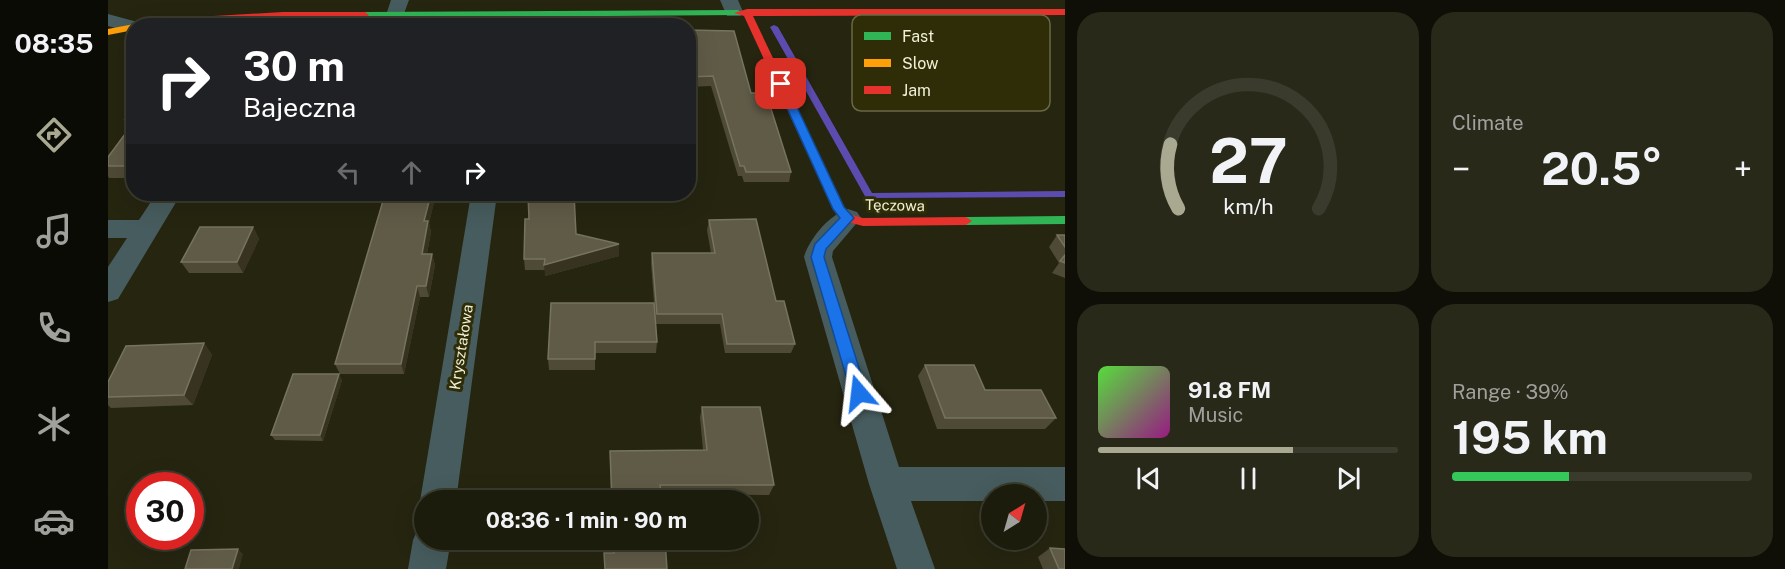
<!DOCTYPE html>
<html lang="en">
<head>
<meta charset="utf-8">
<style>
  :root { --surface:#1c1c0c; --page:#29291a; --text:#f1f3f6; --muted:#a0a19d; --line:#3a3a2d; --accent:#a9a991 }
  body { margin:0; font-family:"Public Sans",sans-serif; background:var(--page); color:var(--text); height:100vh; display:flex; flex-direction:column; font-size:22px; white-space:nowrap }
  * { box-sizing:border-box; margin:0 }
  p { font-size:20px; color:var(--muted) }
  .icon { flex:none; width:33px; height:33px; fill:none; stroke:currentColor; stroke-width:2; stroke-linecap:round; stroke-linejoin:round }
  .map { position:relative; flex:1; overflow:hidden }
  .panel { display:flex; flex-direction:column; gap:12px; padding:12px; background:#0f0f07; width:720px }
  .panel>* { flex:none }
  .banner { position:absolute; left:18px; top:18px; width:570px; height:183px; border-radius:24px; box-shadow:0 6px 24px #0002,0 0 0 2px var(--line); background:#202124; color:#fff; overflow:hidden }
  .needle { width:39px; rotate:37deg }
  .controls { position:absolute; left:873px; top:484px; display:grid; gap:12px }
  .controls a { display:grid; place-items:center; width:66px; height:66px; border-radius:50%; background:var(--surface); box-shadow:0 6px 24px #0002,0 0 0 2px var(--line); font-size:30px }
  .speed { position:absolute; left:18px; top:472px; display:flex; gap:12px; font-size:30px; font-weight:700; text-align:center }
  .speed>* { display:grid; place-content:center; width:78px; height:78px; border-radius:50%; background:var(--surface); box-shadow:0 6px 24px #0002,0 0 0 2px var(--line); line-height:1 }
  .speed .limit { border:9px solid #d22; background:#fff; color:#111 }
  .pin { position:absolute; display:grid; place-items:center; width:51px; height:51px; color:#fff; margin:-26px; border-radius:12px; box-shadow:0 3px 9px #0006 }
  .me { position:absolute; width:66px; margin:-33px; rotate:343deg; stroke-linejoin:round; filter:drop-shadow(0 0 4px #0008) }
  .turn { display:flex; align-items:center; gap:21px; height:126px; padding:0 18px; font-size:27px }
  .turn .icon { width:78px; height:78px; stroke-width:2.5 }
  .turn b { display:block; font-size:42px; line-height:51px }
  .lanes { display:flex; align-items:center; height:57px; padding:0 18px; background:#0003; justify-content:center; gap:30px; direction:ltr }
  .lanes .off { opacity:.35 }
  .big { font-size:45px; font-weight:700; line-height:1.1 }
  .panel .card { flex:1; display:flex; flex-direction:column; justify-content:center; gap:9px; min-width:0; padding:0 21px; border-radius:24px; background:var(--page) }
  .panel .dial { align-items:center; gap:0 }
  .dial svg { height:156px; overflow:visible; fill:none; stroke:var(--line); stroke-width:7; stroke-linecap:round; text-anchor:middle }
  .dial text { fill:var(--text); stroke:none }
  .song { display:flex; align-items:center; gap:18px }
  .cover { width:72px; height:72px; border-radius:9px; background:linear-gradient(135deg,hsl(110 70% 55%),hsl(310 70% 35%)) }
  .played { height:6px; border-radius:3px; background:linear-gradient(90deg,var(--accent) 65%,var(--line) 65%) }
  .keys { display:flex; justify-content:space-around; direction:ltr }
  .heat { display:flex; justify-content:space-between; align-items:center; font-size:33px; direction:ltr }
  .charge { height:9px; border-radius:4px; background:linear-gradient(90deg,#34c759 39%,var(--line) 0) }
  .panel .tiles { flex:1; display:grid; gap:12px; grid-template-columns:repeat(2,1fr) }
  .trip { position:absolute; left:306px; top:490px; width:345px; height:60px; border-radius:30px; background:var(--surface); box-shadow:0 6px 24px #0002,0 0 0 2px var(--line); font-weight:700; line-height:60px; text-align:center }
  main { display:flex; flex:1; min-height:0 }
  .menu { display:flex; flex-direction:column; width:108px; justify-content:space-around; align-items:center; background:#0b0b05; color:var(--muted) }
  .menu .icon { width:42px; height:42px }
  .menu .current { color:var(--accent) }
  .menu b { font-size:27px; color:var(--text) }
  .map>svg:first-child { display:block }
</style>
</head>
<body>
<main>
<nav class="menu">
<b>08:35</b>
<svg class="icon current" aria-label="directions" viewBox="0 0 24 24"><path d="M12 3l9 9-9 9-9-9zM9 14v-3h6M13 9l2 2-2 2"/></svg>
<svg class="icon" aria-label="music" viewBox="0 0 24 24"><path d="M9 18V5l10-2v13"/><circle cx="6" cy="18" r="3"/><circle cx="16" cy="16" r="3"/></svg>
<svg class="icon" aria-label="phone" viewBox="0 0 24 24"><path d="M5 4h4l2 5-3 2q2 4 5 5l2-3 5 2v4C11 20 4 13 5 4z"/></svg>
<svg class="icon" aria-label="climate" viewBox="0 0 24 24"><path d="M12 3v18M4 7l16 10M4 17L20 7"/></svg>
<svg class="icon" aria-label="car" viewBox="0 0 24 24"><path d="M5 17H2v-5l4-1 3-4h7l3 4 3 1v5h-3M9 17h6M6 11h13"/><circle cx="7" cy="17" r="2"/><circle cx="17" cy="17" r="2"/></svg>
</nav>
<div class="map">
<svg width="957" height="569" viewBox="0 0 957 569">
  <rect width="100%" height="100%" fill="#262510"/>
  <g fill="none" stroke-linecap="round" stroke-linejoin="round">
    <!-- stream -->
    <path fill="#5c4cb0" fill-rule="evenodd" d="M666 25 670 27 764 193 957 191V197L758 198 662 27Z"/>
    <!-- street -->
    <path fill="#475c5e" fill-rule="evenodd" d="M283 0H301L294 19H280L278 15Z
      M612 0H630L635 12 633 16H619Z
      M0 14 33 23 35 26H26V33L0 26Z
      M48 194H73L10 299 0 302V267L19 238H0V220H31Z
      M363 194H389L348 501H316V512L312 501Z
      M740 209 749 212 753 218 725 251 724 257 791 467H957V501H928V495H884V501H803L827 569H789L761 484 696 257C701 239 722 214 740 209Z
      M316 524V540H343L338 569H300L305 540 311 527Z"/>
    <!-- fast -->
    <path fill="#30b455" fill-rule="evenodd" d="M630 10 634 13 633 15 257 18 253 15 257 12Z
      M957 216V224L858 225 852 221 858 217Z"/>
    <!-- slow -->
    <path fill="#ff9f0a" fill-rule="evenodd" d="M26 24 29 26H26V30L0 35V29Z"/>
    <!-- jam -->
    <path fill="#e5322d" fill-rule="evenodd" d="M957 9V15L645 16 736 207 744 215 755 218 858 217 864 221 858 225 755 226 736 221 725 209 636 16 626 13 639 9Z
      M175 12H257L261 15 257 18H175L31 26 55 19Z"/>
  </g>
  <!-- wall -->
  <path fill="#4e4a36" d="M580 30 643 93 683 172 681 182H636L634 176H630L603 86 580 87Z
    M26 108V178H1L0 176V157L22 126 17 119Z
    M100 194H145L144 195 101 196Z
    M277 194H328L321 223 323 232 319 254H324L327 265 321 297H312L296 374H232L227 364Z
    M601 220 668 301 687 344 683 353H617L612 324H548L549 342 548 353H487V370H441L440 359 546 303 543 263 544 253H603L599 230Z
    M145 227 151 239 135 273H81L73 262Z
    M468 234 511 256 437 276V270H417L416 259Z
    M949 235H957V278L944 273 951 263 941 247Z
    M96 343 104 355 85 405 3 408 0 405V382Z
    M817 365 877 390 948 418 937 429H829L810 376Z
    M234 380 215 441 167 440 163 435Z
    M594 407 666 485 661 495 553 494 554 501H503L502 451 595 450 592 417Z
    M942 548 957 569H935L930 557Z"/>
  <!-- shaded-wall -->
  <path fill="#373320" d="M323 194H328L321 223 323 232 317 265 314 254 316 221Z
    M145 227 151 239 135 273 129 262Z
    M511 244V256L437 276 436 265Z
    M324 254 327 265 321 297 318 286Z
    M309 286 312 297 296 374 293 364Z
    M96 343 104 355 85 405 76 395Z
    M231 374 234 380 215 441 212 435Z
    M130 549 135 554 131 569H124Z"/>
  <!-- building -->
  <path fill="#605b47" stroke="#76735e" stroke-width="1.5" d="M580 30 626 31 643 93H658L683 172H638L636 166H632L605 76 580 77Z
    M26 108V119H17Z
    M26 122V166H0V157Z
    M277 194H323L316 221H320L314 254H324L318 286H309L293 364H227Z
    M420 194H466L468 234 511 244 436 265 437 259H416L417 219H421Z
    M648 219 668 301H676L687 344H619L614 314H549L544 253H607L601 220Z
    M92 227H145L129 262H73Z
    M949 235H957V247Z
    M957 255V263L952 261Z
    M443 303H546L549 342H487V359H440Z
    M96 343 76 395 0 397V382L18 346Z
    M817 365H866L877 390H933L948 418H837Z
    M185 374H231L212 435H163Z
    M594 407H652L666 485H552L554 501H504L502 451 599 450Z
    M505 540H557L559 569H497L496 553H506Z
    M942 548 957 549V569H951Z
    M130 549 124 569H77L83 550Z"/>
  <!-- route -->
  <path fill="#1a73e8" stroke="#114b97" stroke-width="1.5" d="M673 81 678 84 736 207 746 218 718 249 716 257 759 393 757 398 751 400 746 398 743 393 703 257 707 244 732 218 725 209 668 84Z"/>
  <g text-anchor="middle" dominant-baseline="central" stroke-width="6" stroke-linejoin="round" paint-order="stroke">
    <!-- street labels -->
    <g font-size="15" fill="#f0f0d6" stroke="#2f2d07">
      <text transform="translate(787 205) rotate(1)">Tęczowa</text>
      <text transform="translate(353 347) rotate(-81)">Kryształowa</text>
    </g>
  </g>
  <!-- legend -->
  <rect x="744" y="15" width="198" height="96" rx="9" fill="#2f2d07" stroke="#696845" stroke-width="1.5"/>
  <rect x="756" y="32" width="27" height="8" fill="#30b455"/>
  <rect x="756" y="59" width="27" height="8" fill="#ff9f0a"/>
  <rect x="756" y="86" width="27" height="8" fill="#e5322d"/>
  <g font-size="16" fill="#f0f0d6">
    <text x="794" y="42">Fast</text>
    <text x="794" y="69">Slow</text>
    <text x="794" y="96">Jam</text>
  </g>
</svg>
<div class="controls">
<a><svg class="needle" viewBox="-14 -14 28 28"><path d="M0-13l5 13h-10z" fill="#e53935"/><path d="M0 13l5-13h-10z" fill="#a0a19d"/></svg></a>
</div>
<div class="speed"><div class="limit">30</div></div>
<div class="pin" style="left:673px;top:84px;background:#d93025"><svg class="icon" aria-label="arrive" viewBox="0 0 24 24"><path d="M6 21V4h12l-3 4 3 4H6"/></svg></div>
<svg class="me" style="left:751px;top:393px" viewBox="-20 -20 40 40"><path d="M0-17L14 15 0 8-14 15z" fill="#1a73e8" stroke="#fff" stroke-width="4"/></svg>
<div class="trip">08:36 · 1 min · 90 m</div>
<div class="banner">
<div class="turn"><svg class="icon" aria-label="right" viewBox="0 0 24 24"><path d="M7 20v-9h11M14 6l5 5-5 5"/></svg><div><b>30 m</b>Bajeczna</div></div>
<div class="lanes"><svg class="icon off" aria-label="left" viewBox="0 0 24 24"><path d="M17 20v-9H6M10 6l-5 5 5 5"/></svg><svg class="icon off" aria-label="ahead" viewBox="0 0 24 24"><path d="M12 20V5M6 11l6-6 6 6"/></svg><svg class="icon" aria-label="right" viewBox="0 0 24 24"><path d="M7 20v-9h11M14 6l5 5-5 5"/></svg></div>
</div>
</div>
<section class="panel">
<div class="tiles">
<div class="card dial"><svg viewBox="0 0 100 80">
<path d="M14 69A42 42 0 1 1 86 69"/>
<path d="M14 69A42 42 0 0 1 10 36" stroke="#a9a991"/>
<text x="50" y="56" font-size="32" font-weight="700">27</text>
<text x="50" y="72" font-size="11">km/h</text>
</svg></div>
<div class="card"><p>Climate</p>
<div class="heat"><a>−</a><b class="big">20.5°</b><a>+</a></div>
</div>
<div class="card">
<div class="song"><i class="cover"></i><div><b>91.8 FM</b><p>Music</p></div></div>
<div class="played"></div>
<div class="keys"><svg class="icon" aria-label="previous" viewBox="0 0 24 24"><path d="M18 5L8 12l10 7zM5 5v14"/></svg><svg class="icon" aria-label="pause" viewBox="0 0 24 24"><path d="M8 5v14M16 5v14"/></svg><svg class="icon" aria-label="next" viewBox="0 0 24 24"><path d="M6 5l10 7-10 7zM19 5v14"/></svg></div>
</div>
<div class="card"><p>Range · 39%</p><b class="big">195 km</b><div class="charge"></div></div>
</div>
</section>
</main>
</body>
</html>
